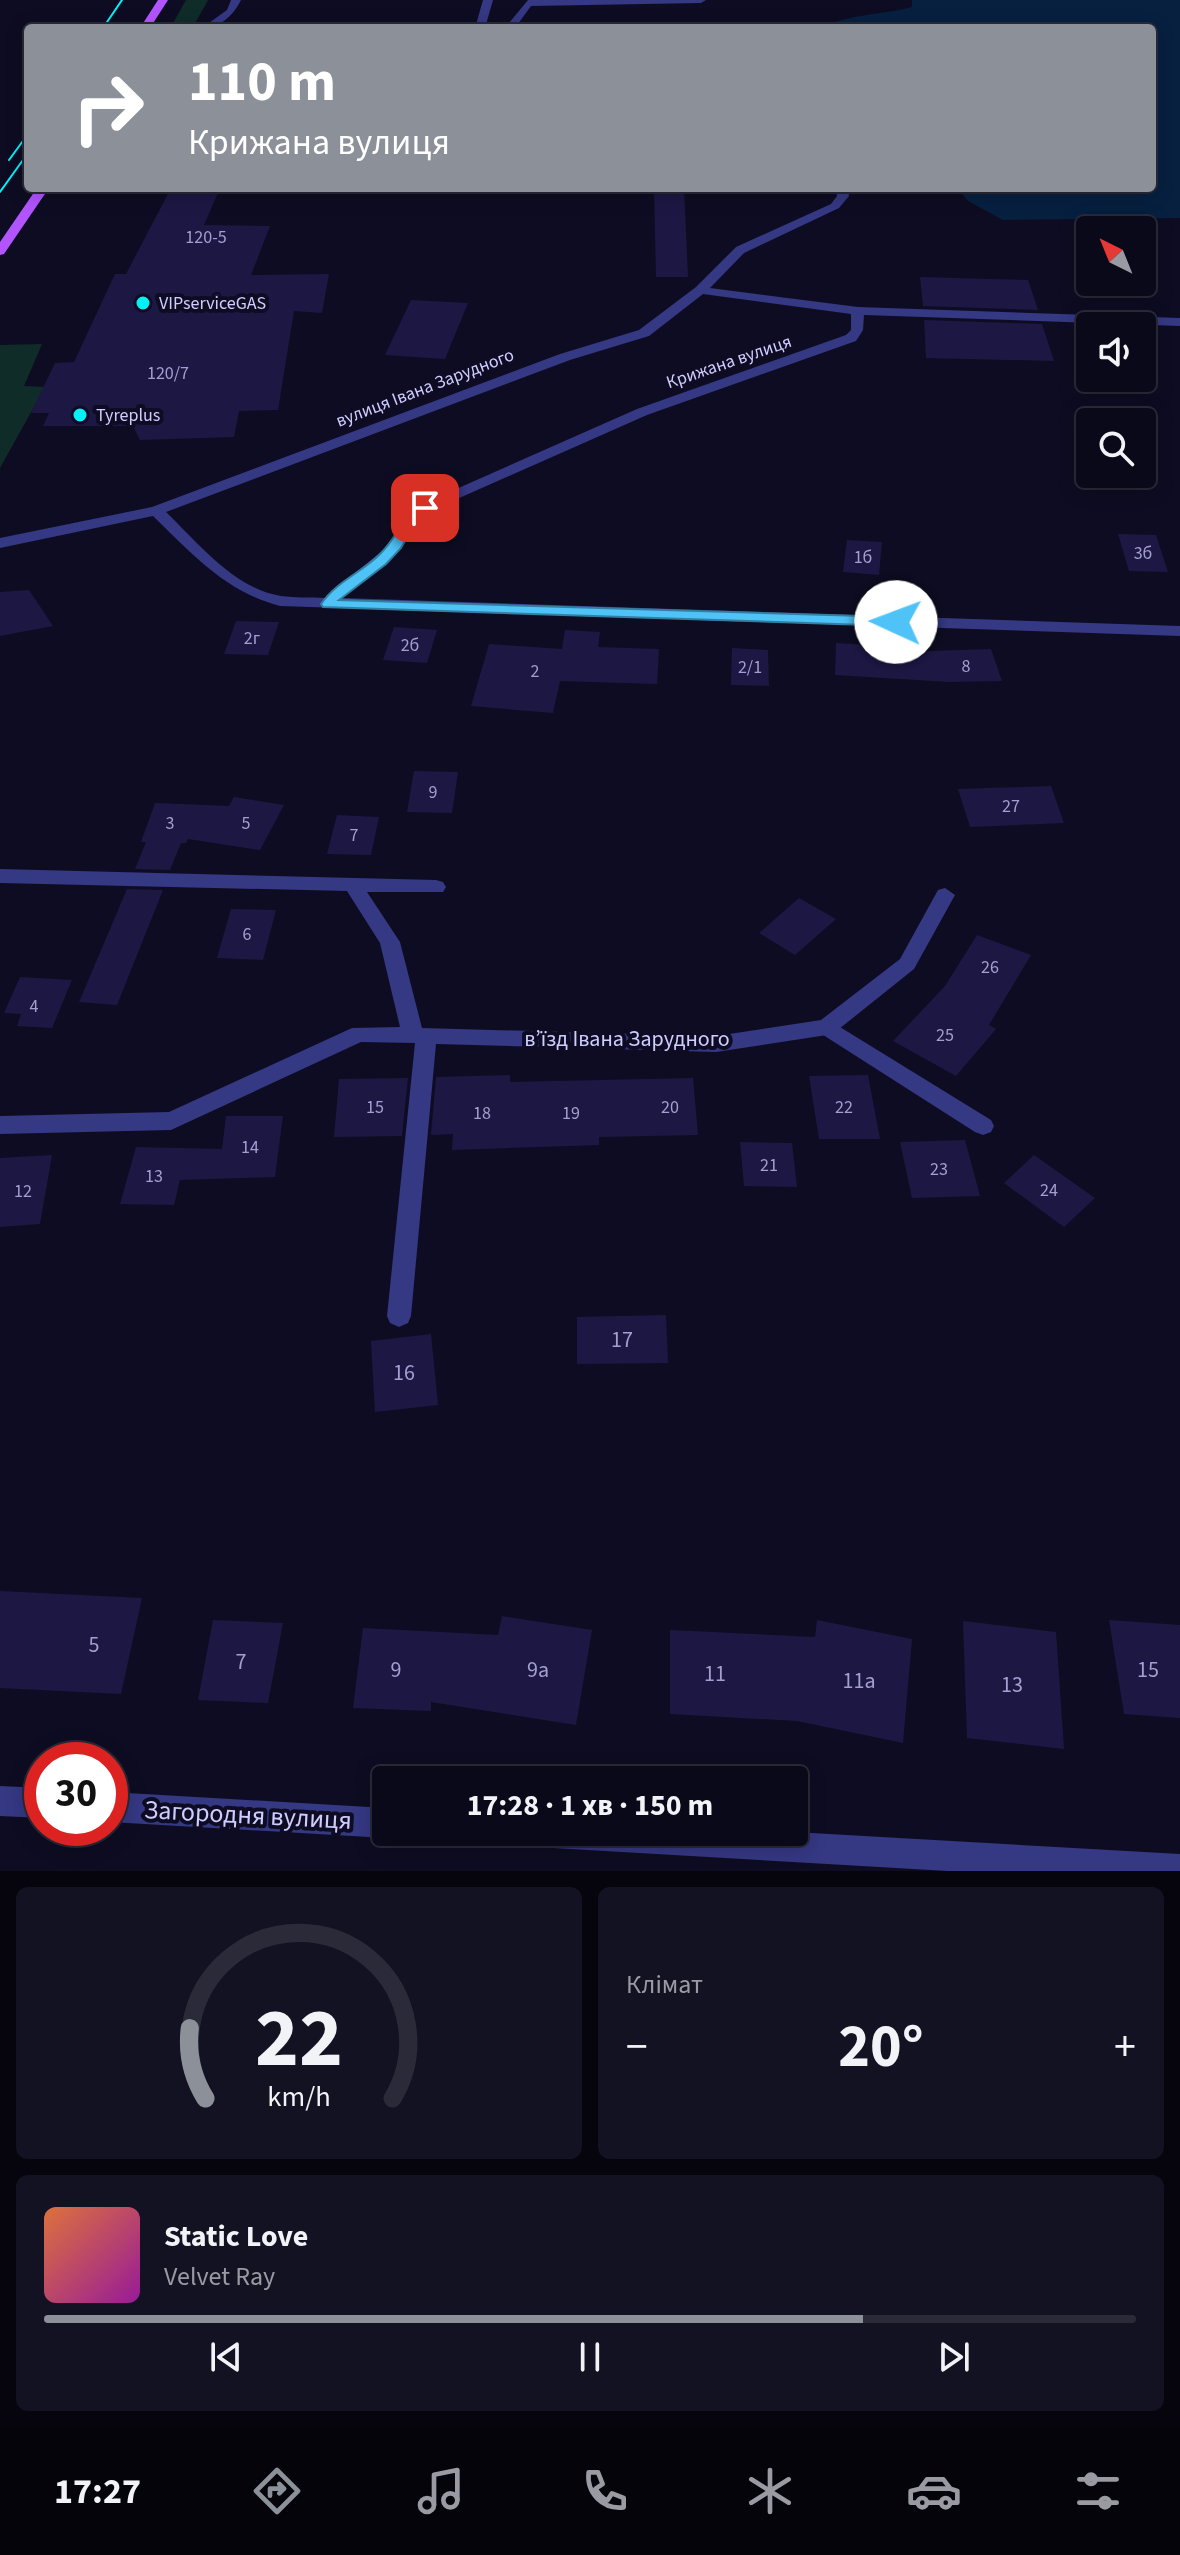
<!DOCTYPE html>
<html lang="uk">
<head>
<meta charset="utf-8">
<style>
  :root { --surface:#0a091a; --page:#131223; --text:#f1f3f6; --muted:#999aa2; --line:#2a2a39; --accent:#8c9099 }
  body { margin:0; font-family:"Source Sans 3",sans-serif; background:var(--page); color:var(--text); height:100vh; display:flex; flex-direction:column; font-size:30px; white-space:nowrap }
  * { box-sizing:border-box; margin:0 }
  p { font-size:26px; color:var(--muted) }
  .icon { flex:none; width:44px; height:44px; fill:none; stroke:currentColor; stroke-width:2; stroke-linecap:round; stroke-linejoin:round }
  .map { position:relative; height:1871px; overflow:hidden }
  .sheet { display:flex; flex-direction:column; gap:16px; padding:16px; background:#06050e; flex:1 }
  .sheet>* { flex:none }
  .hud { position:absolute; left:24px; top:24px; width:1132px; height:168px; border-radius:8px; box-shadow:0 4px 20px #0003,0 0 0 2px var(--line); background:#8c9099; color:#fff; overflow:hidden }
  .needle { width:52px; rotate:317deg }
  .tools { position:absolute; left:1076px; top:216px; display:grid; gap:16px }
  .tools a { display:grid; place-items:center; width:80px; height:80px; border-radius:8px; background:var(--surface); box-shadow:0 4px 20px #0003,0 0 0 2px var(--line); font-size:40px }
  .speed { position:absolute; left:24px; top:1742px; display:flex; gap:16px; font-size:40px; font-weight:700; text-align:center }
  .speed>* { display:grid; place-content:center; width:104px; height:104px; border-radius:50%; background:var(--surface); box-shadow:0 4px 20px #0003,0 0 0 2px var(--line); line-height:1 }
  .speed .limit { border:12px solid #d22; background:#fff; color:#111 }
  .pin { position:absolute; display:grid; place-items:center; width:68px; height:68px; color:#fff; margin:-34px; border-radius:16px; box-shadow:0 4px 12px #0006 }
  .me { position:absolute; width:88px; margin:-44px; rotate:272deg; stroke-linejoin:round; filter:drop-shadow(0 0 6px #0008) }
  .turn { display:flex; align-items:center; gap:28px; height:168px; padding:0 32px; font-size:36px }
  .turn .icon { width:104px; height:104px; stroke-width:2.5 }
  .turn b { display:block; font-size:56px; line-height:68px }
  .big { font-size:60px; font-weight:700; line-height:1.1 }
  .sheet .tile { flex:1; display:flex; flex-direction:column; justify-content:center; gap:12px; min-width:0; padding:0 28px; border-radius:12px; background:var(--page) }
  .sheet .dial { align-items:center; gap:0 }
  .dial svg { height:208px; overflow:visible; fill:none; stroke:var(--line); stroke-width:7; stroke-linecap:round; text-anchor:middle }
  .dial text { fill:var(--text); stroke:none }
  .song { display:flex; align-items:center; gap:24px }
  .cover { width:96px; height:96px; border-radius:12px; background:linear-gradient(135deg,hsl(20 70% 55%),hsl(300 70% 35%)) }
  .played { height:8px; border-radius:4px; background:linear-gradient(90deg,var(--accent) 75%,var(--line) 75%) }
  .keys { display:flex; justify-content:space-around; direction:ltr }
  .heat { display:flex; justify-content:space-between; align-items:center; font-size:44px; direction:ltr }
  .sheet .tiles { flex:1; display:grid; gap:16px; grid-template-columns:1fr 1fr }
  .tile:last-child { grid-column:span 2 }
  .trip { position:absolute; left:372px; top:1766px; width:436px; height:80px; border-radius:8px; background:var(--surface); box-shadow:0 4px 20px #0003,0 0 0 2px var(--line); font-weight:700; line-height:80px; text-align:center }
  .menu { display:flex; height:128px; justify-content:space-around; align-items:center; background:#04040a; color:var(--muted) }
  .menu .icon { width:56px; height:56px }
  .menu .current { color:var(--accent) }
  .menu b { font-size:36px; color:var(--text) }
  .map>svg:first-child { display:block }
</style>
</head>
<body>
<div class="map">
<svg width="1180" height="1871" viewBox="0 0 1180 1871">
  <rect width="100%" height="100%" fill="#0e0c22"/>
  <!-- green -->
  <path fill="#0f2c29" d="M186 0H208L193 27 172 25Z
    M42 344 24 386 45 387 0 468V345Z"/>
  <!-- water -->
  <path fill="#072040" d="M912 0H1180V218L1003 220 968 201 957 188H1152V28H820C849 14 881 15 912 7Z"/>
  <!-- building -->
  <path fill="#1d1744" d="M171 188H220L204 225 270 226 251 275 329 274 322 313 294 311 278 410 239 411 234 437 140 440 133 426H43L49 413H31L55 363 74 362 115 274H126Z
    M654 188H684L688 277H656Z
    M920 277 1028 280 1038 310 923 306Z
    M411 300 468 303 445 359 385 355Z
    M924 320 1042 324 1054 361 926 358Z
    M1118 534 1156 535 1168 572 1129 571Z
    M847 540 882 542 879 575 843 572Z
    M29 590 53 626 0 636V592Z
    M236 621 279 622 268 655 224 654Z
    M394 627 437 630 427 663 383 660Z
    M565 630 600 632 598 647 659 649 657 684 560 681 553 713 471 706 489 644 562 649Z
    M836 643 901 647V652L991 649 1002 681 949 682 835 675Z
    M732 648 768 650 769 686 731 685Z
    M414 771 458 772 452 813 407 812Z
    M1051 786 1064 823 970 827 958 789Z
    M234 797 284 805 260 850 188 839 186 843H181L170 870 135 869 146 842H141L155 803 229 806Z
    M337 815 379 817 371 855 327 854Z
    M127 889 163 890 117 1005 79 1002Z
    M799 898 836 919 795 955 759 933Z
    M231 909 276 910 263 960 217 958Z
    M977 935 1031 955 989 1025 996 1029 956 1076 893 1041 945 986Z
    M20 977 72 980 52 1028 17 1026 21 1014 4 1013Z
    M510 1075V1082L693 1078 698 1135 599 1137V1145L452 1150 453 1134 431 1135 436 1077Z
    M868 1075 880 1139H819L809 1076Z
    M408 1078 402 1136 334 1137 339 1079Z
    M226 1116H283L275 1177 180 1180 174 1205 120 1204 136 1147 222 1149Z
    M965 1140 980 1196 912 1198 900 1142Z
    M740 1142 792 1143 797 1187 744 1186Z
    M52 1155 40 1224 0 1227V1158Z
    M1034 1155 1095 1198 1064 1227 1004 1183Z
    M666 1315 668 1363 577 1364V1317Z
    M431 1334 438 1405 375 1412 371 1341Z
    M0 1591 142 1598 121 1694 0 1688Z
    M502 1616 592 1630 576 1725 431 1702V1711L353 1708 363 1628 498 1635Z
    M213 1620 283 1623 268 1703 198 1700Z
    M817 1620 912 1639 903 1743 797 1721 670 1714V1630L815 1637Z
    M1109 1620 1180 1625V1718L1124 1714Z
    M963 1621 1056 1632 1064 1749 967 1738Z"/>
  <g fill="none" stroke-linecap="round" stroke-linejoin="round">
    <!-- service -->
    <path fill="#353883" fill-rule="evenodd" d="M231 0H241C233 16 220 28 202 28L227 10Z
      M483 0H493L485 28H475Z
      M528 0H706L701 3 531 6 515 28H505Z
      M827 1019 991 1120 994 1126 991 1132 983 1135 975 1132 820 1033 816 1027 820 1021Z"/>
    <!-- minor -->
    <path fill="#353883" fill-rule="evenodd" d="M836 188H848L849 196 839 208 744 253 710 288 858 307 1180 318V326L864 315 863 330 856 341 647 415 430 511 393 557 342 598 1180 626V636L280 606C226 592 192 554 153 516L0 548V538L152 507 560 354 639 330 696 287 736 247 831 204 837 196ZM703 294 851 314V330L846 335 637 409 420 505 382 551 325 598C311 597 295 598 281 596 235 589 198 543 166 512L570 360 649 336Z
      M0 869 436 880 443 882 446 887 443 892H367L400 942 422 1028 716 1036 821 1020 900 959 938 890 945 888 955 895 914 969 834 1033 827 1035 716 1052 436 1044 411 1316 408 1323 399 1327 390 1323 387 1316 415 1043 361 1042 171 1130 0 1134V1116L169 1112 352 1028 400 1027 380 943 347 891 0 883Z
      M0 1786 42 1788V1818L0 1816Z
      M110 1792 386 1808V1832H397L386 1838 110 1822Z
      M521 1832H794L1180 1854V1871H948L536 1847 525 1843Z"/>
    <!-- primary -->
    <path fill="#b254ff" fill-rule="evenodd" d="M158 0H168L150 28H140Z
      M37 188H49L4 254 0 255V242Z"/>
    <!-- tram -->
    <path stroke="#00f2f8" stroke-width="2" d="M103 28 122 0
      M9 160 28 134
      M0 192 28 153"/>
  </g>
  <!-- route -->
  <path fill="#4fc3f7" stroke="#337fa1" stroke-width="2" d="M420 505 432 508 418 519 401 548 386 564 339 600 896 617 903 622 896 626 323 607 321 604C337 581 361 573 380 554 396 539 402 518 420 505Z"/>
  <!-- markers -->
  <g fill="#00f2f8" stroke="#0e0c22" stroke-width="3">
    <circle cx="143" cy="303" r="8"/>
    <circle cx="80" cy="415" r="8"/>
  </g>
  <g text-anchor="middle" dominant-baseline="central" stroke-width="8" stroke-linejoin="round" paint-order="stroke">
    <!-- number labels -->
    <g font-size="18" fill="#a2a0d0">
      <text x="206" y="237">120-5</text>
      <text x="168" y="373">120/7</text>
      <text x="1143" y="553">3б</text>
      <text x="863" y="557">1б</text>
      <text x="252" y="638">2г</text>
      <text x="410" y="645">2б</text>
      <text x="966" y="666">8</text>
      <text x="750" y="667">2/1</text>
      <text x="535" y="671">2</text>
      <text x="433" y="792">9</text>
      <text x="1011" y="806">27</text>
      <text x="170" y="823">3</text>
      <text x="246" y="823">5</text>
      <text x="354" y="835">7</text>
      <text x="247" y="934">6</text>
      <text x="990" y="967">26</text>
      <text x="34" y="1006">4</text>
      <text x="945" y="1035">25</text>
      <text x="375" y="1107">15</text>
      <text x="670" y="1107">20</text>
      <text x="844" y="1107">22</text>
      <text x="482" y="1113">18</text>
      <text x="571" y="1113">19</text>
      <text x="250" y="1147">14</text>
      <text x="769" y="1165">21</text>
      <text x="939" y="1169">23</text>
      <text x="154" y="1176">13</text>
      <text x="1049" y="1190">24</text>
      <text x="23" y="1191">12</text>
    </g>
    <!-- far-poi labels -->
    <g font-size="18" fill="#cfcdff" stroke="#0e0c22" text-anchor="start">
      <text x="159" y="303">VIPserviceGAS</text>
      <text x="96" y="415">Tyreplus</text>
    </g>
    <!-- far-street labels -->
    <g font-size="18" fill="#cfcdff" stroke="#0e0c22">
      <text transform="translate(729 362) rotate(-19)">Крижана вулиця</text>
      <text transform="translate(425 388) rotate(-21)">вулиця Івана Зарудного</text>
    </g>
    <!-- street labels -->
    <g font-size="22" fill="#cfcdff" stroke="#0e0c22">
      <text x="627" y="1039">в’їзд Івана Зарудного</text>
    </g>
    <!-- near-number labels -->
    <g font-size="22" fill="#a2a0d0">
      <text x="622" y="1340">17</text>
      <text x="404" y="1373">16</text>
      <text x="94" y="1645">5</text>
      <text x="241" y="1662">7</text>
      <text x="396" y="1670">9</text>
      <text x="538" y="1670">9а</text>
      <text x="1148" y="1670">15</text>
      <text x="715" y="1674">11</text>
      <text x="859" y="1681">11а</text>
      <text x="1012" y="1685">13</text>
    </g>
    <!-- near-street labels -->
    <g font-size="26" fill="#cfcdff" stroke="#0e0c22">
      <text transform="translate(248 1815) rotate(3)">Загородня вулиця</text>
    </g>
  </g>
</svg>
<div class="tools">
<a><svg class="needle" viewBox="-14 -14 28 28"><path d="M0-13l5 13h-10z" fill="#e53935"/><path d="M0 13l5-13h-10z" fill="#999aa2"/></svg></a>
<a><svg class="icon" aria-label="sound" viewBox="0 0 24 24"><path d="M4 9h4l5-4v14l-5-4H4zM17 9q2 3 0 6"/></svg></a>
<a><svg class="icon" aria-label="search" viewBox="0 0 24 24"><circle cx="10" cy="10" r="6"/><path d="M15 15l6 6"/></svg></a>
</div>
<div class="speed"><div class="limit">30</div></div>
<div class="pin" style="left:425px;top:508px;background:#d93025"><svg class="icon" aria-label="arrive" viewBox="0 0 24 24"><path d="M6 21V4h12l-3 4 3 4H6"/></svg></div>
<svg class="me" style="left:896px;top:622px" viewBox="-20 -20 40 40"><circle r="19" fill="#fff"/><path d="M0-13L10 11 0 6-10 11z" fill="#4fc3f7"/></svg>
<div class="trip">17:28 · 1 хв · 150 m</div>
<div class="hud">
<div class="turn"><svg class="icon" aria-label="right" viewBox="0 0 24 24"><path d="M7 20v-9h11M14 6l5 5-5 5"/></svg><div><b>110 m</b>Крижана вулиця</div></div>
</div>
</div>
<section class="sheet">
<div class="tiles">
<div class="tile dial"><svg viewBox="0 0 100 80">
<path d="M14 69A42 42 0 1 1 86 69"/>
<path d="M14 69A42 42 0 0 1 8 42" stroke="#8c9099"/>
<text x="50" y="56" font-size="32" font-weight="700">22</text>
<text x="50" y="72" font-size="11">km/h</text>
</svg></div>
<div class="tile"><p>Клімат</p>
<div class="heat"><a>−</a><b class="big">20°</b><a>+</a></div>
</div>
<div class="tile">
<div class="song"><i class="cover"></i><div><b>Static Love</b><p>Velvet Ray</p></div></div>
<div class="played"></div>
<div class="keys"><svg class="icon" aria-label="previous" viewBox="0 0 24 24"><path d="M18 5L8 12l10 7zM5 5v14"/></svg><svg class="icon" aria-label="pause" viewBox="0 0 24 24"><path d="M8 5v14M16 5v14"/></svg><svg class="icon" aria-label="next" viewBox="0 0 24 24"><path d="M6 5l10 7-10 7zM19 5v14"/></svg></div>
</div>
</div>
</section>
<nav class="menu">
<b>17:27</b>
<svg class="icon current" aria-label="directions" viewBox="0 0 24 24"><path d="M12 3l9 9-9 9-9-9zM9 14v-3h6M13 9l2 2-2 2"/></svg>
<svg class="icon" aria-label="music" viewBox="0 0 24 24"><path d="M9 18V5l10-2v13"/><circle cx="6" cy="18" r="3"/><circle cx="16" cy="16" r="3"/></svg>
<svg class="icon" aria-label="phone" viewBox="0 0 24 24"><path d="M5 4h4l2 5-3 2q2 4 5 5l2-3 5 2v4C11 20 4 13 5 4z"/></svg>
<svg class="icon" aria-label="climate" viewBox="0 0 24 24"><path d="M12 3v18M4 7l16 10M4 17L20 7"/></svg>
<svg class="icon" aria-label="car" viewBox="0 0 24 24"><path d="M5 17H2v-5l4-1 3-4h7l3 4 3 1v5h-3M9 17h6M6 11h13"/><circle cx="7" cy="17" r="2"/><circle cx="17" cy="17" r="2"/></svg>
<svg class="icon" aria-label="filters" viewBox="0 0 24 24"><path d="M4 7h16M4 17h16"/><circle cx="9" cy="7" r="2"/><circle cx="15" cy="17" r="2"/></svg>
</nav>
</body>
</html>
